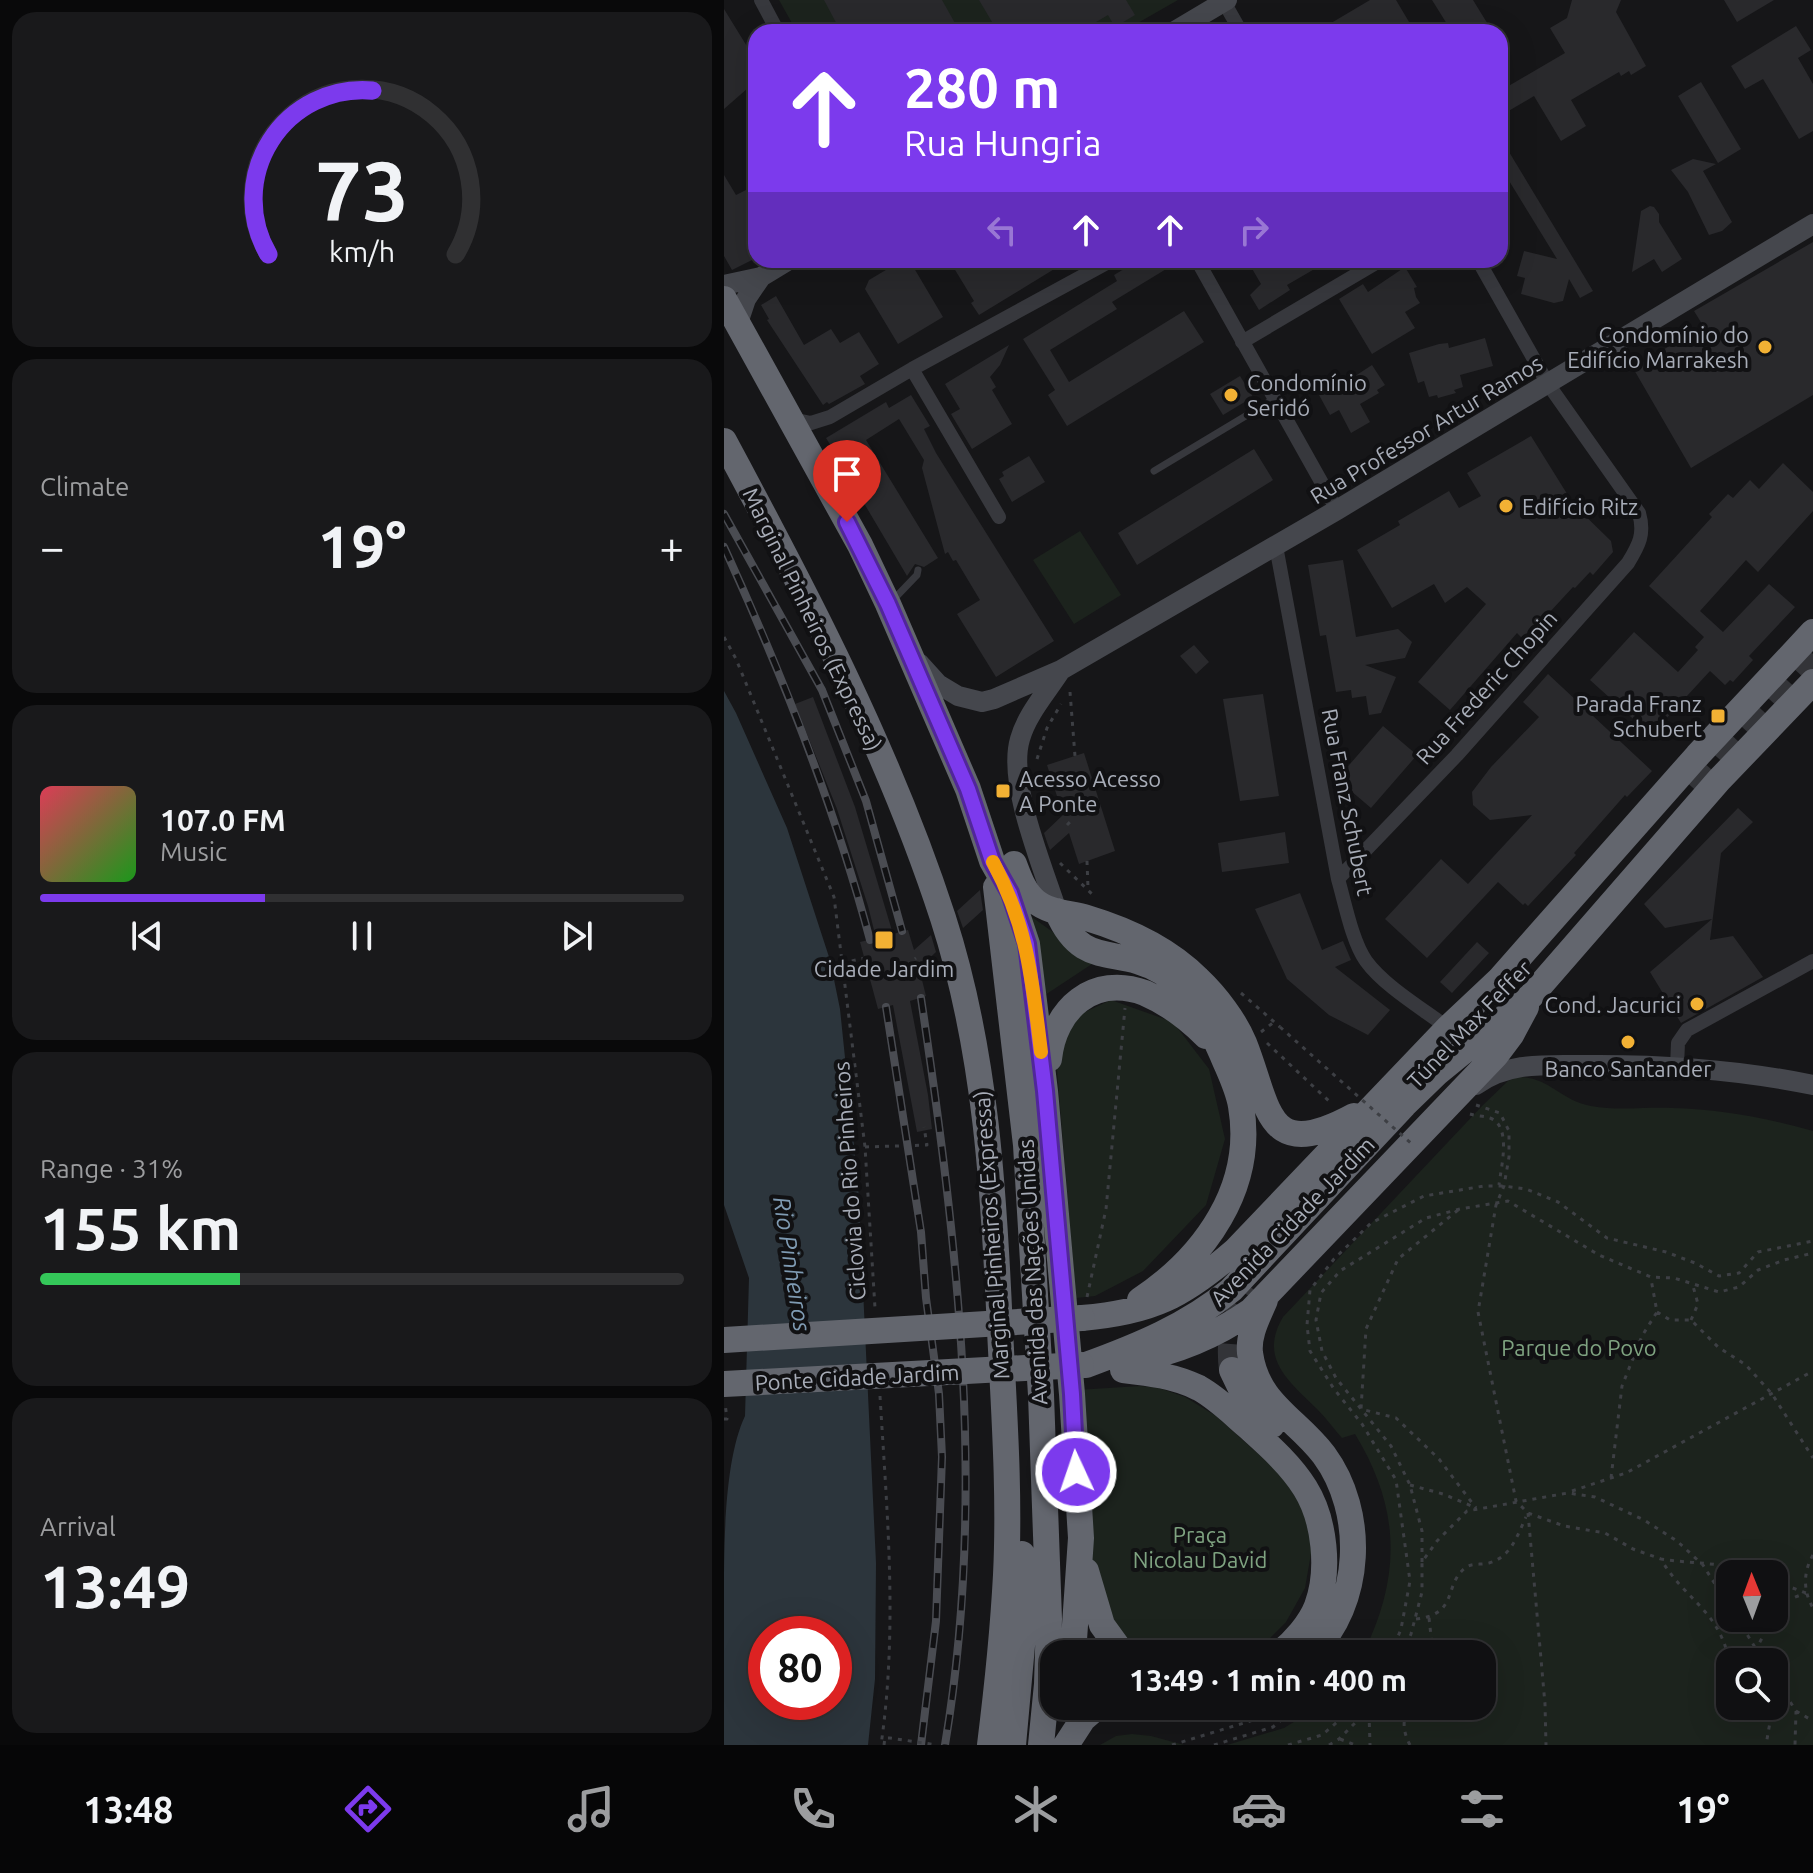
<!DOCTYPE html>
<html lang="en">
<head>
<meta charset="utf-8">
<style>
  :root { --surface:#101012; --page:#19191b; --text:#f1f3f6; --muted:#9c9d9f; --line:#303032; --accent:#7c3aed }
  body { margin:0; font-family:Ubuntu,sans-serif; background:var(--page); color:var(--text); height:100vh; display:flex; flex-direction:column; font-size:30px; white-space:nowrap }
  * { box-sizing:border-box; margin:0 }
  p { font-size:26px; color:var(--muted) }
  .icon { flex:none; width:44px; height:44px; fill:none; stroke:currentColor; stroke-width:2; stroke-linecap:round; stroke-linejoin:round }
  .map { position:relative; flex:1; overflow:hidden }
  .side { display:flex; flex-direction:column; gap:12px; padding:12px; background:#09090a; width:724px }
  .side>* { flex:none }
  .hud { position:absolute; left:24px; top:24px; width:760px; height:244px; border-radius:24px; box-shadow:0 8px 32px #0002,0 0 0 2px var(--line); background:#7c3aed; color:#fff; overflow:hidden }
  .needle { width:52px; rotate:359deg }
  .buttons { position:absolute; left:992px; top:1560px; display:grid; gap:16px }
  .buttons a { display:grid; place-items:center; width:72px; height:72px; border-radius:16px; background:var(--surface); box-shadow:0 8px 32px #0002,0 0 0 2px var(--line); font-size:40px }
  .speed { position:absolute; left:24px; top:1616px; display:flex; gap:16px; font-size:40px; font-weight:700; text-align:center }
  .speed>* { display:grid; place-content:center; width:104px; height:104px; border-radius:50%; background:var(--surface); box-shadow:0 8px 32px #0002,0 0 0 2px var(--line); line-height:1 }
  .speed .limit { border:12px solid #d22; background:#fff; color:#111 }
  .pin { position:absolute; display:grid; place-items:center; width:68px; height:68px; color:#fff; margin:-82px -34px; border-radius:50% 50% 50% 0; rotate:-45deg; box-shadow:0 0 8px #0007 }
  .pin .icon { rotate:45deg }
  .me { position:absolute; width:88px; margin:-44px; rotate:357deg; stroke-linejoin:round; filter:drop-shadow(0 0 6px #0008) }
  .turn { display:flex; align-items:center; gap:28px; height:168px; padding:0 24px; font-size:36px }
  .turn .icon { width:104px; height:104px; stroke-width:2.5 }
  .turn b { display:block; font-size:56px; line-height:68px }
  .lanes { display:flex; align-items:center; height:76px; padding:0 24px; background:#0003; justify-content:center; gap:40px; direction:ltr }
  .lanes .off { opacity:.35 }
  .big { font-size:60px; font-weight:600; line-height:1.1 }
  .side .tile { flex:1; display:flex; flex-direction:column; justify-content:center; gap:12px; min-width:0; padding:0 28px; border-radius:24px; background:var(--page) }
  .side .dial { align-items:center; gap:0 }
  .dial svg { height:208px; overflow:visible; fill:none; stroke:var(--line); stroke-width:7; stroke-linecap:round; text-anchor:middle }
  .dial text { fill:var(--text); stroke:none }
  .song { display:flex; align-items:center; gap:24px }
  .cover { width:96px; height:96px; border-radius:12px; background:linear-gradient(135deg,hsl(350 70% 55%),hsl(120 70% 35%)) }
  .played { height:8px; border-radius:4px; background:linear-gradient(90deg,var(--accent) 35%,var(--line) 35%) }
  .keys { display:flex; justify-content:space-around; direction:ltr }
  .heat { display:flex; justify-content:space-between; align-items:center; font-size:44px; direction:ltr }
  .charge { height:12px; border-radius:6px; background:linear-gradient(90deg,#34c759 31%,var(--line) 0) }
  .trip { position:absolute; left:316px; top:1640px; width:456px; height:80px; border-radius:24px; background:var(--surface); box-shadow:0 8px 32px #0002,0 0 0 2px var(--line); font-weight:600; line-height:80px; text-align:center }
  .dock { display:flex; height:128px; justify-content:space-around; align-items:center; background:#060607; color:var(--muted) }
  .dock .icon { width:56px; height:56px }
  .dock .current { color:var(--accent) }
  .dock b { font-size:36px; color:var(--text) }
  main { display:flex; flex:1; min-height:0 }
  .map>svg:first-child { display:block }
</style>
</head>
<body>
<main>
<section class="side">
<div class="tile dial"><svg viewBox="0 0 100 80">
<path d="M14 69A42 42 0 1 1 86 69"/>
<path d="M14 69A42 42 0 0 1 54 6" stroke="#7c3aed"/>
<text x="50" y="56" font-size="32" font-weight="700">73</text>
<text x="50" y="72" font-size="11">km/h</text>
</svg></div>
<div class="tile"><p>Climate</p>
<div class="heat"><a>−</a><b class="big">19°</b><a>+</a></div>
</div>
<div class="tile">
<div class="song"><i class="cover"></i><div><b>107.0 FM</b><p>Music</p></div></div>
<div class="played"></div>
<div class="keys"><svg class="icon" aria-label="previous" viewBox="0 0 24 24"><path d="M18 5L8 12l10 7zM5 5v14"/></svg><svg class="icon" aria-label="pause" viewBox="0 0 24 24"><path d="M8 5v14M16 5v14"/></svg><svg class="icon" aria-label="next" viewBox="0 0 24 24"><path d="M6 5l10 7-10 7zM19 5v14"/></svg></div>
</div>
<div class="tile"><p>Range · 31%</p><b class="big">155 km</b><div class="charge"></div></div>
<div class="tile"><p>Arrival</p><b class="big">13:49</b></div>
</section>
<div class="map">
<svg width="1089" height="1745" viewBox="0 0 1089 1745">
  <rect width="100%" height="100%" fill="#161618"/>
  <!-- green -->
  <path fill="#1c231d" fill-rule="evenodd" d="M55 0H454L398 32H73Z
    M356 531 397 595 350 624 309 560Z
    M298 910 371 962 318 997Z
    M387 1000 449 1022 485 1069 501 1139 482 1205 419 1271 371 1296 352 1298 332 1058 348 1018Z
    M794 1077C826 1077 835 1100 867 1106 893 1111 921 1107 948 1108 996 1109 1042 1118 1089 1131V1745H503L560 1728 596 1706H758V1654H639C678 1575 676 1508 631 1434L618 1438C610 1429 602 1418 593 1409 566 1382 534 1359 559 1317L758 1106 784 1081ZM1006 1574H1050V1618H1006ZM1006 1662H1050V1706H1006Z
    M416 1386 435 1388 461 1397 492 1416 559 1476 580 1512 588 1548 581 1588 562 1622 545 1639 521 1654H427L397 1636 371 1592 353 1390Z
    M408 1734 427 1736 460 1745H376L392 1736Z"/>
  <!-- water -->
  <path fill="#2c353c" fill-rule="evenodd" d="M0 691 12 713 63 828 106 960 116 1009 134 1184 152 1563 151 1679 144 1745H0C0 1696 0 1647 0 1597 0 1546 0 1460 21 1416L25 1278 0 1205ZM42 1634H110V1702H42Z"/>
  <!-- building -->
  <path fill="#29292c" d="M100 0H218L236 32H117Z
    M255 0H402L411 15 391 27 384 15 355 32H274Z
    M646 0H672L691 32H663L658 23 643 32H592Z
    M708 0H749L765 26 755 32H728Z
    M848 0H897L892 12 922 66 907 75 905 71 897 76 895 72 847 100 862 126 837 141 810 96 776 116V91L841 53 826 28 843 18Z
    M1000 0H1050L1013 22Z
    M0 9 32 61V81L0 109Z
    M1072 26 1087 50 1074 58 1089 84V131L1075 139 1039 79 1021 89 1007 66Z
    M977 82 1017 149 994 163 954 96Z
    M776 137 869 291 856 298 845 279 839 301 830 303 797 294 801 278 793 276 800 251 833 259 776 166Z
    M969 159 992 164 979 171 1008 222 998 231 985 235 964 192 947 170Z
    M0 175 12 195 32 185V258L8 270 0 256Z
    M926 206 930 207 935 214V222L958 259 938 272 930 259 908 272 917 211Z
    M1089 242V395L967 468 909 368 962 336 983 332 970 311Z
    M225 260H345L255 315 247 303 250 301Z
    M415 260H457L388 302 393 309 326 350 345 382 460 311 480 342 343 426 324 395 331 390 299 339 393 281 390 275Z
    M523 260H606L563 285 566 290 535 310 526 295 537 284Z
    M177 261 187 263 219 317 174 344 141 289 145 280Z
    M681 267 693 287 690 288 692 297 696 303 681 312 691 328 648 354 615 299 639 284 644 292Z
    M52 296 80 345 107 329 116 343 135 332 155 364 136 376 141 384 105 404 103 402 99 405 43 320 45 319 37 305Z
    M761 338 769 366 736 375 739 387 730 390 732 393 714 398 713 395 705 397 700 381 694 383 685 353 715 344 724 343 725 348Z
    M285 345 276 365 266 377 272 387 268 390 288 424 248 449 227 414 236 409 221 384Z
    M648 365 661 385 653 390 655 393 636 404 646 422 627 433 615 410 606 415 595 395 603 390 600 385 616 375 622 382Z
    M516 376 529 397 499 415 486 394Z
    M187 395 206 426 200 429 212 453 330 641 272 677 233 614 256 600 232 560 229 561 224 552 221 554 198 468 200 460 175 419 142 440 214 558 200 567 191 564 183 576 121 471 132 465 137 472 142 473 147 469 146 464 135 450 115 459 102 438 162 402 165 408Z
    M807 436 850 505 887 541 889 552 869 575 866 572 851 588 849 587 800 640 793 633 726 710 694 682 762 604 743 587 721 603 710 584 668 608 633 550 676 525 674 521 725 491 735 508 757 496 743 473Z
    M530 449 549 480 413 565 394 533Z
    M305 456 321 482 288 502 275 479 280 476 278 472Z
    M1059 463 1089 492V511L1034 572 1022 560 976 611 999 632 1045 584 1071 607 1025 656 1029 660 1009 682 1006 680 1001 685 986 671 927 735 866 680 910 632 954 672 974 650 971 647 980 637 925 586 988 517 985 514 1004 494 1009 498 1026 480 1035 489Z
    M619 560 632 637 674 629 688 642 681 658 641 665 672 677 657 713 645 715 642 696 628 698 627 690 612 692 602 635 596 636 584 565Z
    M470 645 485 662 472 674 456 656Z
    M824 674 928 771 903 797 901 795 850 853 852 855 804 906 801 903 799 905 774 882 703 958 661 919 717 859 744 884 808 815 766 820 749 805 748 792 767 767 815 717 799 702Z
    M539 694 555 796 516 801 499 699Z
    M89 697 131 807 169 934 184 930 190 950 207 935 212 952 195 968 202 996 186 1001 204 1095 208 1129 193 1132 169 1005 154 1009 136 942 152 938 144 906 113 809 71 704Z
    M659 726 693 755 647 808 613 779Z
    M360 753 391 851 355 864 345 833 326 850 324 845 320 833 339 815 323 765Z
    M1014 808 1029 822 997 853 986 940 1009 936 1039 977 957 1023 926 972 988 919 941 928 920 904Z
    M561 832 565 863 498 872 494 843Z
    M256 890 259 910 239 928 233 911Z
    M576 893 598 950 619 941 627 960 611 967 666 1010 644 1035 605 1015 563 979 531 909Z
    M753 942 765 953 728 993 716 982Z"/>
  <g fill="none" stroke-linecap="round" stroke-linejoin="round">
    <!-- highway-tunnel -->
    <path stroke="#333438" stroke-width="26" stroke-dasharray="26 13" stroke-linecap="butt" d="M968 787 1089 654
      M508 1370C504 1338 510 1316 529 1289"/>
    <!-- path -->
    <path stroke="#3d3f44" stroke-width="3" stroke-dasharray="4 6" stroke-linecap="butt" d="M0 637 12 659 110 897 141 1147 151 1308
      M346 692 351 756
      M313 759 323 728 337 704
      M343 825 346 822
      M363 861 364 888
      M336 863 371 897
      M118 963 141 958
      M517 993 556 1027
      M537 1032 550 1022
      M543 1043 607 1103
      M752 1105 776 1113 785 1131V1157L780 1186 772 1205 754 1312 792 1501 804 1513 840 1526 881 1533 909 1549 937 1559
      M746 1114C752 1116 760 1116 766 1118 788 1126 777 1167 775 1185
      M141 1147 203 1145 200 1127
      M734 1210 674 1259 642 1329 637 1409 672 1418 715 1459 752 1508
      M363 1297 382 1209 401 1008
      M933 1312 946 1320H967L994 1347 1022 1365 1048 1394 1089 1458
      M967 1320 974 1304 969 1286
      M156 1396C163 1513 174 1628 157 1745
      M0 1419H3L1 1403
      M887 1478 898 1386 918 1336 933 1312 927 1279
      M686 1485 719 1494 750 1507
      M848 1491 902 1473 1089 1371
      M804 1513 821 1704 822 1745
      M1089 1555C1079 1572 1079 1591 1089 1608
      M698 1562V1531L686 1485 667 1446 612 1378 598 1351 592 1320 597 1293 616 1271 702 1218 736 1209 784 1201 875 1255 927 1277 950 1278 995 1292 1015 1287 1034 1270 1060 1260 1089 1253
      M1050 1581 1082 1593
      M1050 1616 1058 1602 1082 1593
      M705 1618 709 1654
      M1013 1618 1040 1662
      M692 1619C735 1614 719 1586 741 1568 747 1563 756 1565 765 1563 787 1557 793 1536 802 1517
      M667 1654 677 1629 686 1581 672 1480 638 1424 610 1389 586 1351 583 1325 586 1290 610 1259 647 1223 700 1196 760 1186H780L802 1189 834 1202 883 1238 942 1252 971 1263 995 1276 1015 1273 1034 1252 1089 1241
      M678 1654 687 1634 698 1592V1562L713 1541 743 1511 844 1493 871 1497 920 1520 953 1541 979 1565 1006 1608
      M1014 1662 1004 1656C993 1609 959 1598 937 1559 969 1564 1003 1562 1033 1574
      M1014 1662 1032 1649 1049 1618
      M1050 1677 1072 1711 1071 1745
      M1042 1706 1046 1722 1042 1745
      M1072 1711 1089 1721
      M645 1713 646 1745
      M616 1739 631 1745
      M448 1745 572 1707
      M490 1745 549 1727 570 1709
      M564 1745 598 1735 632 1706
      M605 1745 615 1739 648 1706
      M686 1745C679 1732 677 1718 687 1706"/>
    <!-- lane -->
    <path stroke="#37383d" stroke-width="7" d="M430 471 550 399
      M102 474 134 456 141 467
      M169 600 193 575 194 570"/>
    <!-- street -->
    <path stroke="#37383d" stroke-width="14" d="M37 0 54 32
      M500 2 517 32
      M473 260 613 510
      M518 342 657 260
      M188 369 275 517
      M68 419 87 423 106 417 188 369 388 260
      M552 546 614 879C621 903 628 941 642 961 660 986 699 1009 724 1028
      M614 879 733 755 904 563C915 545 921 534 915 513L824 384 754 260
      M953 1066 954 1043 963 1030 1089 961"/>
    <!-- secondary -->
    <path stroke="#45474d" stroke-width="20" d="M449 32 503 0
      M0 285 37 277 65 260
      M14 323 22 299 37 277
      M195 663 214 684 234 696 258 702 270 699 337 670 613 510 1089 224
      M333 911C319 867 283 783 296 739 303 714 323 692 337 670
      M752 1085C783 1062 821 1065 858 1065 936 1064 1012 1069 1089 1085"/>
    <!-- highway -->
    <path stroke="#63666e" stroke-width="26" d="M0 299 136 545 164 604 244 789 268 861 286 893 303 944 321 1091 348 1394 357 1538 349 1654
      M0 441C83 595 165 752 219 918 262 1051 270 1192 276 1330 280 1411 286 1494 282 1575 279 1632 273 1689 266 1745
      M290 864C295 877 300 892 311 901 325 913 346 913 363 918 403 930 444 949 474 979 492 996 511 1021 520 1043 546 1108 541 1164 630 1116
      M272 887 302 1145 317 1395 325 1619 323 1684 317 1745
      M333 911C359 972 393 944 438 972 469 991 484 1022 498 1054 505 1071 514 1088 517 1106 531 1187 481 1257 416 1300
      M325 1059C330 1009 369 974 421 993 444 1003 464 1018 482 1036
      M541 1300C534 1317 524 1334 526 1353 533 1404 572 1418 600 1455 642 1512 639 1604 587 1654
      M358 1318C428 1312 459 1296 512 1250L724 1028 775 980 973 756 1089 632
      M409 1360C453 1352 491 1336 527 1311L772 1055 787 1035 802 1007
      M362 1365C414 1346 463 1326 507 1290L680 1105 713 1073 807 996 995 780 1089 682
      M399 1370C425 1373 451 1376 475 1388 493 1398 508 1413 523 1426 544 1445 566 1464 581 1488 601 1520 606 1571 593 1606 586 1624 570 1642 555 1654
      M508 1370 522 1399 548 1425
      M362 1571 378 1625 399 1654
      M289 1745 300 1624 298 1554
      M342 1745 359 1719 374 1706"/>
    <defs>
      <path id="rail" d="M0 514 98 690 142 801 178 931
        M0 547C58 674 110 804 146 940
        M197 998C234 1246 263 1495 221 1745
        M162 1007 197 1232 202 1298 215 1394 218 1457 212 1621 197 1745"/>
    </defs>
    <!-- rail casing -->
    <use href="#rail" stroke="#4a4c52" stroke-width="8"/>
    <!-- rail -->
    <use href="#rail" stroke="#111113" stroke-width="5" stroke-dasharray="15" stroke-linecap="butt"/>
    <!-- path-bridge -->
    <path stroke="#3d3f44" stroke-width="3" stroke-dasharray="4 6" stroke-linecap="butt" d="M183 965 192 958
      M556 1027 689 1145
      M160 1745 161 1738H166L213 1745"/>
    <!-- highway-bridge -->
    <path stroke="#63666e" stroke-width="26" d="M0 1340 358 1318
      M0 1384 357 1365"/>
  </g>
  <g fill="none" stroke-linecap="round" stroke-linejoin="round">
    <defs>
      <path id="route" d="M123 522 164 604 244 789 268 861 286 893 303 944 321 1091 348 1394 352 1472"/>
    </defs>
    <!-- route casing -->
    <use href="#route" stroke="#51269a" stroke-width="20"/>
    <!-- route -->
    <use href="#route" stroke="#7c3aed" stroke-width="14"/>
    <!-- slow -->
    <path stroke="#f59e0b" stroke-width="14" d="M269 862C304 927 308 980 317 1052"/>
  </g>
  <!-- markers -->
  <g fill="#f2b134" stroke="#111113" stroke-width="3">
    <circle cx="1041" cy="347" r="8"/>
    <circle cx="507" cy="395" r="8"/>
    <circle cx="782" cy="506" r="8"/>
    <rect x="986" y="708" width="16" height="16" rx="4"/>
    <rect x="271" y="783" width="16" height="16" rx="4"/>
    <rect x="150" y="930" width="20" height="20" rx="4"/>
    <circle cx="973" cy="1004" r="8"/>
    <circle cx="904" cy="1042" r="8"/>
  </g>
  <g text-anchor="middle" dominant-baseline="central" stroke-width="8" stroke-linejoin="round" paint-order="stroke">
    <!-- poi labels -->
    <g font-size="22" fill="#a8adb8" stroke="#111113" text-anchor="end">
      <text x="1025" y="334">Condomínio do<tspan x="1025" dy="25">Edifício Marrakesh</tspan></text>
      <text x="523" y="382" text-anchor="start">Condomínio<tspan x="523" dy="25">Seridó</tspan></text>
      <text x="798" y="506" text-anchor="start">Edifício Ritz</text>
      <text x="978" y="703">Parada Franz<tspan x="978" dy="25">Schubert</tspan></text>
      <text x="295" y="778" text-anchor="start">Acesso Acesso<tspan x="295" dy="25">A Ponte</tspan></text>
      <text x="160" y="968" text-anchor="middle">Cidade Jardim</text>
      <text x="957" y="1004">Cond. Jacurici</text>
      <text x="904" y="1068" text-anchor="middle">Banco Santander</text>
    </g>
    <!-- street labels -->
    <g font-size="22" fill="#a8adb8" stroke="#111113">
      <text transform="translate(702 429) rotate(-31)">Rua Professor Artur Ramos</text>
      <text transform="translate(89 619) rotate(64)">Marginal Pinheiros (Expressa)</text>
      <text transform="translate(762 687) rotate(-48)">Rua Frederic Chopin</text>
      <text transform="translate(624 802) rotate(79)">Rua Franz Schubert</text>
      <text transform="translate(745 1024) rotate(-46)">Túnel Max Feffer</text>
      <text transform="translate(125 1181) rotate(-94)">Ciclovia do Rio Pinheiros</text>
      <text transform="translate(568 1221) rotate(-46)">Avenida Cidade Jardim</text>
      <text transform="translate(267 1235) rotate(-94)">Marginal Pinheiros (Expressa)</text>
      <text transform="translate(308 1272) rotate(-93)">Avenida das Nações Unidas</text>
      <text transform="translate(133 1377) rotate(-3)">Ponte Cidade Jardim</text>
    </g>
    <!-- park labels -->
    <g font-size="22" fill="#7fa381" stroke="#111113">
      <text x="855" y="1347">Parque do Povo</text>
      <text x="476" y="1534">Praça<tspan x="476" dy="25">Nicolau David</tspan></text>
    </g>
    <!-- water labels -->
    <g font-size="24" font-style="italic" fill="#7f9bb3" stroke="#111113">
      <text transform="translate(68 1264) rotate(81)">Rio Pinheiros</text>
    </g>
  </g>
</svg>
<div class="buttons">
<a><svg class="needle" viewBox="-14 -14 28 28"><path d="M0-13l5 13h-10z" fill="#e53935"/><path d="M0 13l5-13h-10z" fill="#9c9d9f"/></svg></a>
<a><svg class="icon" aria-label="search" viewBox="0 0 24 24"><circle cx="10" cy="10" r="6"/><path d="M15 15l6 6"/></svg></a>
</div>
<div class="speed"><div class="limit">80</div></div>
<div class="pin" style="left:123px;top:522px;background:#d93025"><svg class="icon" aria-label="arrive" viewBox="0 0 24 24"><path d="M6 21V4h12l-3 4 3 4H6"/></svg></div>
<svg class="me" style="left:352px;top:1472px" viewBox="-20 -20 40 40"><circle r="17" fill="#7c3aed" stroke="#fff" stroke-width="3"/><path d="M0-11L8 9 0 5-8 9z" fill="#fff"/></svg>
<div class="trip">13:49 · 1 min · 400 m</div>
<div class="hud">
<div class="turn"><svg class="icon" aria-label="ahead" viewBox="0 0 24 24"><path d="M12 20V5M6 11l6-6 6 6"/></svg><div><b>280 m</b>Rua Hungria</div></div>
<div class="lanes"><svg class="icon off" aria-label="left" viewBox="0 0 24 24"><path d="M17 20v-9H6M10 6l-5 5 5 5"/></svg><svg class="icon" aria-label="ahead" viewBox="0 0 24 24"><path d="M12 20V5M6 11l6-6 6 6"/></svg><svg class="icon" aria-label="ahead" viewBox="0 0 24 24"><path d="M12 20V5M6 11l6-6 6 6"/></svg><svg class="icon off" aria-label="right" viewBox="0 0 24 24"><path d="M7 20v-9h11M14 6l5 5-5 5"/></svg></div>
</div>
</div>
</main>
<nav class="dock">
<b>13:48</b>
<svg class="icon current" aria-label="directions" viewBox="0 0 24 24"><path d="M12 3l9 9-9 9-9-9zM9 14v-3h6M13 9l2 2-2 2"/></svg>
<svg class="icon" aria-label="music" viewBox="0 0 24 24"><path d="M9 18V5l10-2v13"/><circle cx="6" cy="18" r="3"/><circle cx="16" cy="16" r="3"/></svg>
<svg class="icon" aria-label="phone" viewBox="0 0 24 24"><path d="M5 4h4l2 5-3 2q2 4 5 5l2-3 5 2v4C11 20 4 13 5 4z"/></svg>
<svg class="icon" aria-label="climate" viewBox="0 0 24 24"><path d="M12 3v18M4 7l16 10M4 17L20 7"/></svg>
<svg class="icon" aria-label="car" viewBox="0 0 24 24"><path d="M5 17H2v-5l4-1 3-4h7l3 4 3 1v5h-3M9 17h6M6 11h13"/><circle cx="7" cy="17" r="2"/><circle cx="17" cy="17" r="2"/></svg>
<svg class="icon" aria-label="filters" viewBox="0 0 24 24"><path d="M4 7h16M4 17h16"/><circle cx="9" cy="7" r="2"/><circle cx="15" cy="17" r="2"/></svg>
<b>19°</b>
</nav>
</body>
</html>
